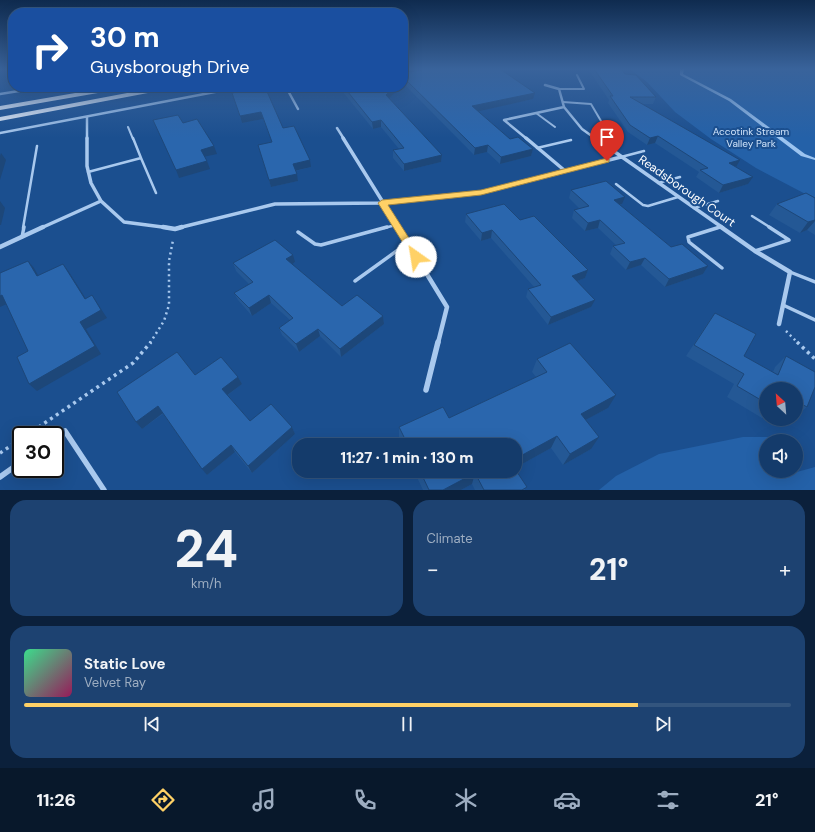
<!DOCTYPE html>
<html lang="en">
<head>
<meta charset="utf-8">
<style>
  :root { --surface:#143b6b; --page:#1d4271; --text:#f1f3f6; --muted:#9dadc1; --line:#33557e; --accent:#ffd166 }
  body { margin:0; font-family:"DM Sans",sans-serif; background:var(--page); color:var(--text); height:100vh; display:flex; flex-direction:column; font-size:15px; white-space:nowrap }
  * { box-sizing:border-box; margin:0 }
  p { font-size:13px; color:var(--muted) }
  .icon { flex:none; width:22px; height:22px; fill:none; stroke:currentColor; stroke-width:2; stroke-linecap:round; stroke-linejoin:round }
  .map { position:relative; height:490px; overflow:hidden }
  .details { display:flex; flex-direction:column; gap:10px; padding:10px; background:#0b203b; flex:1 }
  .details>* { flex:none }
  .guide { position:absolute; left:8px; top:8px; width:400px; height:84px; border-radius:16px; box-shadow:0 4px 16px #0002,0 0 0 1px var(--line); background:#1a4fa0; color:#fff; overflow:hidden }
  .needle { width:26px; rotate:334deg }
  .tools { position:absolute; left:759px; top:382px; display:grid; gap:8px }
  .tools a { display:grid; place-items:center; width:44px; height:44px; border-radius:50%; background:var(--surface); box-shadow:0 4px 16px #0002,0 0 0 1px var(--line); font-size:20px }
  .speed { position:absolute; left:12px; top:426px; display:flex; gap:8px; font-size:20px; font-weight:700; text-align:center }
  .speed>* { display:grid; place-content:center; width:52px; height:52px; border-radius:50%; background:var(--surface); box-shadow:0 4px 16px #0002,0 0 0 1px var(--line); line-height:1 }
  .speed .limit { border:2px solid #111; border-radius:6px; background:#fff; color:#111 }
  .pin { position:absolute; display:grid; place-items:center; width:34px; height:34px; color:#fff; margin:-41px -17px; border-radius:50% 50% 50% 0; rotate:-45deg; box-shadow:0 0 4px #0007 }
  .pin .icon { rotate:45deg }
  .me { position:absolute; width:44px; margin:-22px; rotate:328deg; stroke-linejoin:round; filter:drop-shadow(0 0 3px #0008) }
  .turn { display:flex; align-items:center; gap:14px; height:84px; padding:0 16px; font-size:18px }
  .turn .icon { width:52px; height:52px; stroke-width:2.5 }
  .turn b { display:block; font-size:28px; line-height:34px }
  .big { font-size:30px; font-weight:800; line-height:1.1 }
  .details .widget { flex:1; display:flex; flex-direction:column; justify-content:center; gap:6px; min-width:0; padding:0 14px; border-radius:16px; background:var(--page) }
  .details .dial { align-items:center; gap:0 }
  .dial b { font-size:52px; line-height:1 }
  .song { display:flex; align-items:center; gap:12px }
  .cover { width:48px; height:48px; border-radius:6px; background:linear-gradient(135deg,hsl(150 70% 55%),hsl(330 70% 35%)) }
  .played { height:4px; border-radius:2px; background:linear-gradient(90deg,var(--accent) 80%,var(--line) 80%) }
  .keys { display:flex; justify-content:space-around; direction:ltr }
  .heat { display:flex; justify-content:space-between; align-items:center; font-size:22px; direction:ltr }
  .details .tiles { flex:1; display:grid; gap:10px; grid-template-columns:1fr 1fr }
  .widget:last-child { grid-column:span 2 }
  .trip { position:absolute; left:292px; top:438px; width:230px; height:40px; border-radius:16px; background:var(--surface); box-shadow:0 4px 16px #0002,0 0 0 1px var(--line); font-weight:800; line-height:40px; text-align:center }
  .dock { display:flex; height:64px; justify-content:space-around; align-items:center; background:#08182b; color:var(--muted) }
  .dock .icon { width:28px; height:28px }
  .dock .on { color:var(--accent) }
  .dock b { font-size:18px; color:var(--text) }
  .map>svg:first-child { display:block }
</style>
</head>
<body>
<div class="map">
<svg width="815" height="490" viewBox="0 0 815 490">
  <rect width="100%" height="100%" fill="#1b4f8f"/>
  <!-- green -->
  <path fill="#2461a8" d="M630 69H807L815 72V199L756 168 711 139 675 112 647 82Z
    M743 437H772L774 441H766V471L797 472 815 467V490H599L616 476 659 454Z"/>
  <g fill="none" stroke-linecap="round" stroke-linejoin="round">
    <!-- stream -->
    <path fill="#9cc4f0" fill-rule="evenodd" d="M680 69H684L683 74 731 99 805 154 815 158V160L801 156 729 101 680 75Z"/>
    <!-- path-far1 -->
    <path stroke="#a9c9ee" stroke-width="2.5" stroke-dasharray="2 3.5" stroke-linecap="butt" d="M786 331 798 343
      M150 343 164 321 169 305V261L173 240"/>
    <!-- path -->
    <path stroke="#a9c9ee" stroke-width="3.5" stroke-dasharray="3 4" stroke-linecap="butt" d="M797 342 815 359
      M27 435 133 363 151 342
      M0 453 21 439"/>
    <!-- lane-far2 -->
    <path stroke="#a9c9ee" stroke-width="2" d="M559 89H584L577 75
      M563 102 591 104 601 121
      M536 113 555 127
      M128 127 133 139
      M592 136 612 131"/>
    <!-- lane-far1 -->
    <path stroke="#a9c9ee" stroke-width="2.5" d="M133 138 141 158
      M537 148 571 140
      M621 157 644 151
      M88 172 141 158 156 193
      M658 183 680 177
      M616 184 643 205 648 206 678 197
      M694 208 718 201
      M752 216 771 228
      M23 228 37 146
      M384 228 396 225
      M717 228 721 227"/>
    <!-- lane -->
    <path stroke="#a9c9ee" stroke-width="3.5" d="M720 227 688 237 689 242 722 268
      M298 232 315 244 321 245 387 227
      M22 237 24 227
      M755 251 789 240 769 227
      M790 272 815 282
      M355 281 398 250 408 245
      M783 305 815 320"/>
    <!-- street-far3 -->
    <path stroke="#a9c9ee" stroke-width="2.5" d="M545 85 559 89 564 107 582 129 596 139
      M286 87 298 109
      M288 90 305 87
      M0 94 44 87
      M87 117V139
      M337 128 344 139
      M0 133 241 87
      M527 139 504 120 564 107"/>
    <!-- street-far2 -->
    <path stroke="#a9c9ee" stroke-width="3.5" d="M87 138V166L91 183 101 201 124 222 170 228
      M343 138 399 228
      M526 138 564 170
      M595 138 723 228
      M41 228 101 201
      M178 228 275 204 382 203 481 192 621 157"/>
    <!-- street-far1 -->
    <path stroke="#a9c9ee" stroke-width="4.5" d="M163 227 175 229 182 227
      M398 227 447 307 438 343
      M721 227 755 251 790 272 779 324
      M0 247 43 227"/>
    <!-- street -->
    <path stroke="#a9c9ee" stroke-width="5.5" d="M426 390 438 342
      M55 438 65 431 104 490
      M0 477 21 462"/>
    <!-- primary -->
    <path fill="#f0f6ff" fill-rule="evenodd" d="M110 87H124L121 89 0 110V106Z
      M159 87H172L169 89 0 121V117Z"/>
  </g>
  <!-- wall -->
  <path fill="#245895" d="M588 69H621L625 74 656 97 653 104H641L736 167 748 184 719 193 696 177 699 172 655 143 647 145 628 132 608 103 609 100Z
    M403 73 533 99 478 111 510 139 533 149 531 156 500 164 487 152 474 155 404 84Z
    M342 87H401L389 98 442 155 441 162 404 171 393 158V150L399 149 381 127 373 129 342 91Z
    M232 93 283 128 311 167 296 171 298 181 271 187 258 145 272 142 263 119 242 123Z
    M571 190 622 204 620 205 671 247 708 266 703 274 665 287 641 265 626 270 610 254 613 246 616 245 598 228 585 231 572 218 574 210 580 209 569 198Z
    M815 198V235L807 230 800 233 769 215 777 204Z
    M466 214 520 220 588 270 585 278 577 281 591 307 548 325 526 297 528 289 534 287 491 238 481 241 465 222Z
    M295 262 292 264 342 306 383 316 384 324 341 357 320 336 299 352 282 335 279 328 290 320 271 303 252 316 238 300 234 293 249 284 236 271 233 263Z
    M715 313 744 356 773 372 775 367 786 356 807 407 796 416V389H766V415L762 418 727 397 734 384 686 356 707 324Z
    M537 359 608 408 585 420 591 449 563 465 551 448 515 468V445H402L399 439V427L449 418 536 377 532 372Z
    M238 377 242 384 228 395 250 421 292 427 295 434 252 473 235 452 207 475 163 414 142 429 136 422Z
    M414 471H515L525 490H475L472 484 461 490H423Z"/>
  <!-- shaded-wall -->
  <path fill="#1d4779" d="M394 87H401L386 101V95Z
    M535 93 533 99 471 113 472 106Z
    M261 112 263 119 242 123 240 116Z
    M381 120V127L373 129 372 122Z
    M658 136 655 143 647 145 650 138Z
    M488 145 487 152 474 155 475 148Z
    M214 146 217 154 203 157 201 150Z
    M533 149 531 156 500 164 501 157Z
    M1 153 6 160 0 180V156Z
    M442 155 441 162 404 171V164Z
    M310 160 311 167 294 171 293 164Z
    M740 160 736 167 729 163Z
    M207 161 210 169 179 178 176 170Z
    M297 174 298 181 271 187 269 180Z
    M753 177 748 184 719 193 723 185Z
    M625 197 622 204 611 207 614 200Z
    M0 201 5 208 1 225H0Z
    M600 220 598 228 585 231 588 223Z
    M815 220V221L807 230 800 233 808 222Z
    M492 230 491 238 481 241 482 233Z
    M293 255 295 262 288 267 286 259Z
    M645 258 641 265 626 270 630 262Z
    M28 261 34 268 43 284 37 276Z
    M63 264 69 272 91 307 85 299Z
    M708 266 703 274 665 287 669 279Z
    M588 270 585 278 569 284 572 276Z
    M2 295 9 303 0 307V296Z
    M92 295 107 318 86 329 101 354 37 391 29 384 80 322Z
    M269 295 271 303 252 316 249 308Z
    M595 300 591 307 548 325 551 317Z
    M383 316 384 324 341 357 340 349Z
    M318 329 320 336 299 352 296 344Z
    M238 377 242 384 226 396 222 389Z
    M616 395 608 408 574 426 581 414Z
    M158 406 163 413 142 429 136 422Z
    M292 427 295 434 252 473 248 466Z
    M557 436 551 448 515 468V459Z
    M599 437 591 449 563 465 570 454Z
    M231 445 235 452 207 475 202 469Z
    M475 473 472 484 461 490H443Z"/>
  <!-- building -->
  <path fill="#2a66ad" stroke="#1d4779" d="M426 69H500L535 93 472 106 510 139 518 137 533 149 501 157 488 145 475 148 404 78 403 79V73Z
    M594 69H621L625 74 636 75 656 97H630L740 160 729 163 753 177 723 185 700 170 708 168 658 136 650 138 630 125 610 96H613Z
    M265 87 283 128 294 126 310 160 293 164 297 174 269 180 258 145 272 142 261 112 240 116 232 93Z
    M344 87H394L386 95 442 155 404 164 393 150 404 148 381 120 372 122Z
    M178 115 183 123 197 119 214 146 201 150 207 161 176 170 153 120Z
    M606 181 625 197 614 200 671 247 682 244 708 266 669 279 645 258 630 262 613 246 625 243 600 220 588 223 574 210 589 206 571 190Z
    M806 193 815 198V220L808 222 777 204Z
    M504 204 520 220 534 216 588 270 572 276 595 300 551 317 528 289 541 285 492 230 482 233 466 214Z
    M275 240 293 255 286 259 342 306 357 295 383 316 340 349 318 329 296 344 279 328 293 318 269 295 249 308 234 293 253 282 233 263Z
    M28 261 37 276 63 264 85 299 92 295 101 310 80 322 95 346 29 384 17 357 28 351 2 295 0 296V273Z
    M715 313 756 334 744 356 778 375 786 356 815 372V387L807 407 796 401V389H766V403L737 386 744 374 694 345Z
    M570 343 616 395 581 414 599 437 570 454 557 436 515 459V445H408L399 427 443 407 449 418 547 372 537 359Z
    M177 352 195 375 221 357 238 377 222 389 250 421 271 404 292 427 248 466 231 445 202 469 158 406 136 422 117 392Z
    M515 469 527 487 522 490H484L475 473 443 490H429L420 471H515Z"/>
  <!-- sky -->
  <linearGradient id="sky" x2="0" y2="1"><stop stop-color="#0f2b4f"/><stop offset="0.5" stop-color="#39639b"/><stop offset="1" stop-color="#39639b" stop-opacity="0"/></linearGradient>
  <rect width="815" height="138" fill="url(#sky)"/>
  <!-- route -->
  <path fill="#ffd166" stroke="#a68842" d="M607 158 609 159V162L481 195 388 205 421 257 416 260 413 259 378 203 382 200 481 190Z"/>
  <g text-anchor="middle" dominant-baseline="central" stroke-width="4" stroke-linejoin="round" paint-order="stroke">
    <!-- far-park labels -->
    <g font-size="10" fill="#cfe3fa" stroke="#1b4f8f">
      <text x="751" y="131">Accotink Stream<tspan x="751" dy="12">Valley Park</tspan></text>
    </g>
    <!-- street labels -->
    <g font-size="12" fill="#fff" stroke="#1b4f8f">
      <text transform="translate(687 191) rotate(35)">Readsborough Court</text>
    </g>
  </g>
</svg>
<div class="tools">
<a><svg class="needle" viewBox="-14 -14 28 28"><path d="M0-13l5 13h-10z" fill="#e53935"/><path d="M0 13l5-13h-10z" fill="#9dadc1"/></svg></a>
<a><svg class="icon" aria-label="sound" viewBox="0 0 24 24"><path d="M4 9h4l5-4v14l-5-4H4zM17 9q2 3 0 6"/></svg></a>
</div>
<div class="speed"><div class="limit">30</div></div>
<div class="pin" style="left:607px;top:161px;background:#d93025"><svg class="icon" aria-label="arrive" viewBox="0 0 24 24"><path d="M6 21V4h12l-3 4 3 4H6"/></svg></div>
<svg class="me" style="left:416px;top:257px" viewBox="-20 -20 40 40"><circle r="19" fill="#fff"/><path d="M0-13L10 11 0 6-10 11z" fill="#ffd166"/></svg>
<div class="trip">11:27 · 1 min · 130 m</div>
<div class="guide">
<div class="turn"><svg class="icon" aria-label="right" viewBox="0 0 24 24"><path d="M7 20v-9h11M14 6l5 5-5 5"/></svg><div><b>30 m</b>Guysborough Drive</div></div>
</div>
</div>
<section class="details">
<div class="tiles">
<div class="widget dial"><b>24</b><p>km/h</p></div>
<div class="widget"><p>Climate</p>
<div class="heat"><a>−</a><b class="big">21°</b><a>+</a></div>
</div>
<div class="widget">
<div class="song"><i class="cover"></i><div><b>Static Love</b><p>Velvet Ray</p></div></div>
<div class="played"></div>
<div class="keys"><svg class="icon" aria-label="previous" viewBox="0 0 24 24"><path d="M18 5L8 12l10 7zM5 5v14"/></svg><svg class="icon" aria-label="pause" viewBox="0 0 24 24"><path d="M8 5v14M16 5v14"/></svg><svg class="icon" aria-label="next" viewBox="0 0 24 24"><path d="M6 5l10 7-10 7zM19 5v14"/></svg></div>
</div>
</div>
</section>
<nav class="dock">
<b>11:26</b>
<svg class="icon on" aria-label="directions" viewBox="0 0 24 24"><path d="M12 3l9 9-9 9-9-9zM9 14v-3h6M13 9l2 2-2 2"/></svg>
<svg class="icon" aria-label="music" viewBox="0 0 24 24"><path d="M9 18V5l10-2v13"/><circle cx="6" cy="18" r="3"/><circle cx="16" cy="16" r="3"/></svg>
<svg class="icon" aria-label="phone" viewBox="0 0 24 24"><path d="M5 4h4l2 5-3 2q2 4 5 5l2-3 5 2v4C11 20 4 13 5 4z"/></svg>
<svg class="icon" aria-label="climate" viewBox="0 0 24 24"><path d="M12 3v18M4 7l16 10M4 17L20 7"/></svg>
<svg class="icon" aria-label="car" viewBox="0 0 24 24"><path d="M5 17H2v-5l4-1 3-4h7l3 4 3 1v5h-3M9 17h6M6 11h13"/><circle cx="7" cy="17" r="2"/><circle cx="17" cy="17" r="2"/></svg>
<svg class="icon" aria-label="filters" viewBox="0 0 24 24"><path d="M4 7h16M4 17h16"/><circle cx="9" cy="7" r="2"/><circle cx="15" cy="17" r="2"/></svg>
<b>21°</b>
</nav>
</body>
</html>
